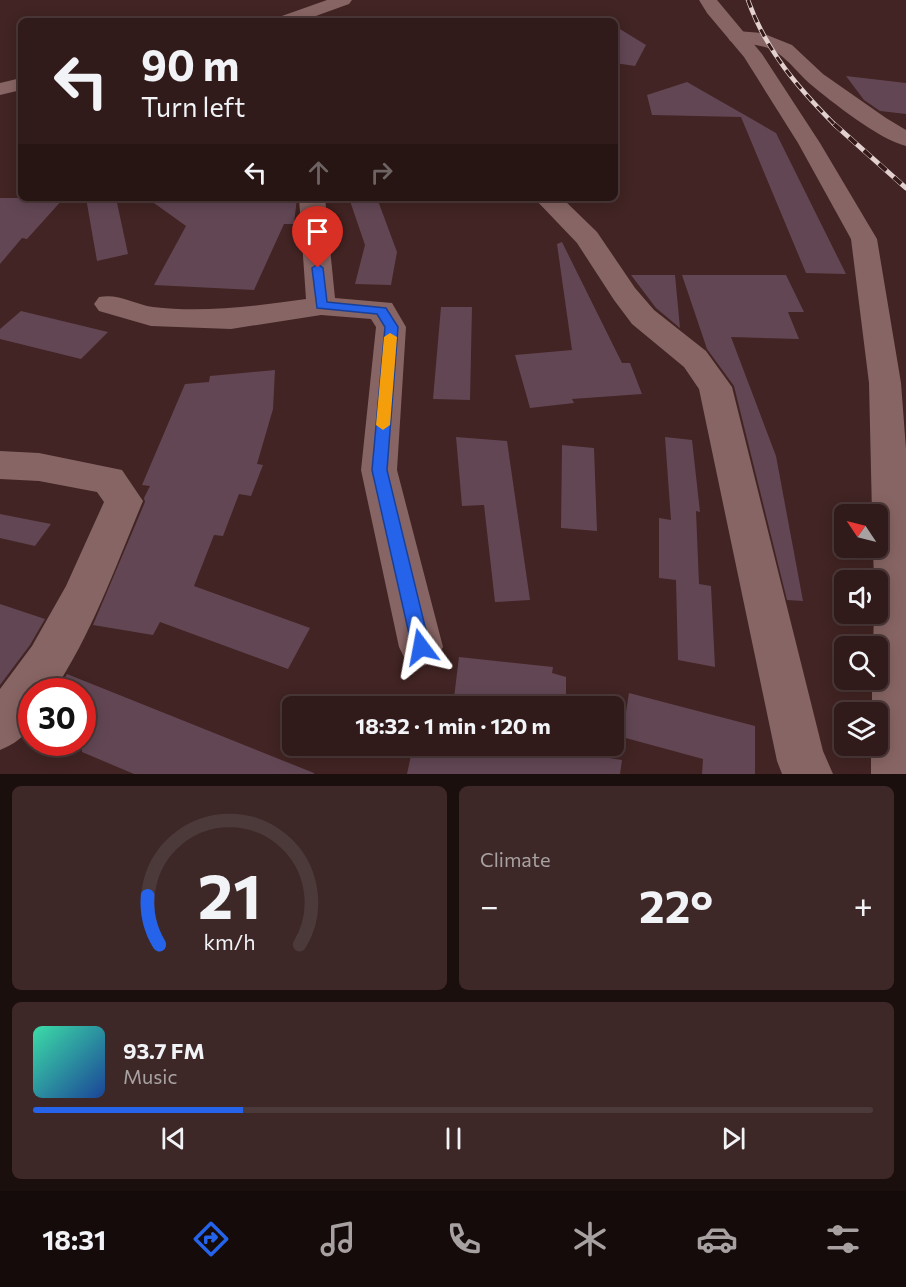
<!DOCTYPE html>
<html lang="en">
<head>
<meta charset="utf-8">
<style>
  :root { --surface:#311b1a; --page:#3d2827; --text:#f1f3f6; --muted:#a8a1a2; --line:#4c3939; --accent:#2563eb }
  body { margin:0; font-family:Commissioner,sans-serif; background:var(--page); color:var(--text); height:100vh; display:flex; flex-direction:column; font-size:22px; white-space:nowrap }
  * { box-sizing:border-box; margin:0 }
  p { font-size:20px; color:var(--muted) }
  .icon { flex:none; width:33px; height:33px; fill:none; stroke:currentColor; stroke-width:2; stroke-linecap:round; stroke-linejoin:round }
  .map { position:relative; height:774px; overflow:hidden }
  .drawer { display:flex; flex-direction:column; gap:12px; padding:12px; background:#1b0f0e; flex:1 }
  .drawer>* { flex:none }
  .top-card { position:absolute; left:18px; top:18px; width:600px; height:183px; border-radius:9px; box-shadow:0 3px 15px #0003,0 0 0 2px var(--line); background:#311b1a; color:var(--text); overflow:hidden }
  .needle { width:39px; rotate:305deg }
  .fabs { position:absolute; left:834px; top:504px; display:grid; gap:12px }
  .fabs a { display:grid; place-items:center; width:54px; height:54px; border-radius:9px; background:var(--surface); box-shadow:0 3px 15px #0003,0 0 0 2px var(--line); font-size:30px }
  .speed { position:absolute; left:18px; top:678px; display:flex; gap:12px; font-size:30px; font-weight:700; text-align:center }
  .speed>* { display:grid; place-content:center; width:78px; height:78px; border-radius:50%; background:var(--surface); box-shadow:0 3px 15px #0003,0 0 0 2px var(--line); line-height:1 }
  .speed .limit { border:9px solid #d22; background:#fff; color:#111 }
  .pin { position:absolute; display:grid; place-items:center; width:51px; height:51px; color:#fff; margin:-62px -26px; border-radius:50% 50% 50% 0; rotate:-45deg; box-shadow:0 0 6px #0007 }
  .pin .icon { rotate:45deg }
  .me { position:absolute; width:66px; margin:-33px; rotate:347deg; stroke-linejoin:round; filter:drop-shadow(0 0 4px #0008) }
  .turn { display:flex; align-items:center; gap:21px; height:126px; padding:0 24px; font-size:27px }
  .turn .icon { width:78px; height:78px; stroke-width:2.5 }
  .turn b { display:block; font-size:42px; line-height:51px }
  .lanes { display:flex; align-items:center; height:57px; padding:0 24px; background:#0003; justify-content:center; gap:30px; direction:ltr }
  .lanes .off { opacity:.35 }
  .big { font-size:45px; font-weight:700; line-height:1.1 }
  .drawer .widget { flex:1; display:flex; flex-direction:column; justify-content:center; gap:9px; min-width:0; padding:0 21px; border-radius:9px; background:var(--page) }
  .drawer .dial { align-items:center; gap:0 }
  .dial svg { height:156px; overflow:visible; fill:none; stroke:var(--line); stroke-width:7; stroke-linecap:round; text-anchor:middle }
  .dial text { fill:var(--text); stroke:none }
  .song { display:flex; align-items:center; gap:18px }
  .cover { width:72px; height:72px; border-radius:9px; background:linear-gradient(135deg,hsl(160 70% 55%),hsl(220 70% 35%)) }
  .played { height:6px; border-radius:3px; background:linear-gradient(90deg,var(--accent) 25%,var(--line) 25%) }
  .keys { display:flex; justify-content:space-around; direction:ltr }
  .heat { display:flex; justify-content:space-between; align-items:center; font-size:33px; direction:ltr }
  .drawer .tiles { flex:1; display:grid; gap:12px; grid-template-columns:1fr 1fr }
  .widget:last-child { grid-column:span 2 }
  .trip { position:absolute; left:282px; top:696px; width:342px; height:60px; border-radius:9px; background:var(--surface); box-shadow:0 3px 15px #0003,0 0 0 2px var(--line); font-weight:700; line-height:60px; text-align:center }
  .dock { display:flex; height:96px; justify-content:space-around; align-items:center; background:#140b0a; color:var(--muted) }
  .dock .icon { width:42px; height:42px }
  .dock .current { color:var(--accent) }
  .dock b { font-size:27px; color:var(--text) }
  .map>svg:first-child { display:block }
</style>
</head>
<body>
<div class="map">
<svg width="906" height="774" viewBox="0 0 906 774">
  <rect width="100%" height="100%" fill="#412423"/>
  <!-- building -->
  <path fill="#624654" d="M615 26 646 45 635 66 615 63Z
    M846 76 906 83V114L880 111 864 100Z
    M687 82 776 133 846 274 806 273 741 117 652 115 647 95Z
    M0 198H64L27 239 22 238 0 264Z
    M86 198H116L128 254 97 261Z
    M147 198H297L294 224H284L254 290 154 285 186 226Z
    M377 198 397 252 391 285 355 284 365 245 350 201Z
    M562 242 622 363H630L642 394 572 399 574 403 530 408 515 355 572 350 557 244Z
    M631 275H675L680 328 656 308Z
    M682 275H786L804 312H788L799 339 731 337 776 456 803 601 787 600 734 386 707 349Z
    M441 307H472L470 400 433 399Z
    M21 311 108 332 81 359 0 339V329Z
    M275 370 273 409 257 464 263 465 251 496 239 494 223 536 214 535 194 586 310 628 288 669 160 622 153 635 93 625 145 502 144 498 150 486 142 485 185 384 209 382 210 376Z
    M456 437 507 441 530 600 495 602 484 505 462 506Z
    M665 437 692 440 700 512 696 511 699 584 711 586 715 667 678 660 676 580 659 578V518L671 520Z
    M562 445 594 448 597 531 561 528Z
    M0 514 51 524 35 546 0 538Z
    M0 604 45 619 30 645 0 685Z
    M459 657 553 667 552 673 566 677V706H453Z
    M67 674 314 773V774H134L82 752V692H56Z
    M629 693 755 726V774H702L703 759 622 737Z
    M413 746H533L622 760 620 774H407Z"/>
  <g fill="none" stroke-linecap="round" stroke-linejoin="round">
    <!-- minor -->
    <path fill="#876564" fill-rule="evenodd" d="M327 0H352L349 4 302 21H276L279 17Z
      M737 31 762 33 792 45 823 74 886 118 906 130V146C878 139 832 102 809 83 799 74 790 62 779 54 764 43 747 45 730 41L728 37 730 33Z
      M21 78V90L0 95V83Z
      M299 198H325L335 298 392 303 406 327 397 470 443 647 436 661 421 667 406 661 399 647 361 470 376 327 371 319 321 315 231 329 151 326 99 311 94 304 99 297C118 293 134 304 153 307 204 313 255 306 306 299Z
      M534 198H562L597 232 635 288 654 310 706 351 732 387 823 751 833 774H782L777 761 699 389 684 367 632 324 614 300 577 243Z
      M0 451 39 453 122 470 143 501C116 565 92 634 53 692H32C32 723 32 737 0 750V689L32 646 66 586 104 502 97 492 39 481 0 479Z"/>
    <!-- tertiary -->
    <path fill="#876564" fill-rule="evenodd" d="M699 0H717L762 54 820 143 877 239 901 383 906 449V774H871V746H878V712H872V680H878V646H873L874 614H878V580H874L873 548H878V514H872L869 383 851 239 798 143 744 57 707 13Z"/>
    <defs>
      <path id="rail-far1" d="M748 0C766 51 798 88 836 126"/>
      <path id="rail" d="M834 124 906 188"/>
    </defs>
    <!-- rail-far1 casing -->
    <use href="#rail-far1" stroke="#e3d1d0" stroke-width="4.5"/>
    <!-- rail casing -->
    <use href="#rail" stroke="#e3d1d0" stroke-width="5"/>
    <!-- rail-far1 -->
    <use href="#rail-far1" stroke="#361a1a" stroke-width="3" stroke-dasharray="8" stroke-linecap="butt"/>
    <!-- rail -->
    <use href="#rail" stroke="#361a1a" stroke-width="4" stroke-dasharray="10" stroke-linecap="butt"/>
  </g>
  <!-- route -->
  <path fill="#2563eb" stroke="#184099" stroke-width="1.5" d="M318 264 323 268 327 302 386 308 398 327 387 470 430 647 427 653 421 656 414 653 412 647 372 470 385 327 377 314 317 308 312 268Z"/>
  <!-- slow -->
  <path fill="#f59e0b" d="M390 333 397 337 390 425 383 430 376 425 384 337Z"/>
</svg>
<div class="fabs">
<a><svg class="needle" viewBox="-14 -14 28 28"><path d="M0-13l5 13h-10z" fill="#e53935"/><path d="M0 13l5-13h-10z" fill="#a8a1a2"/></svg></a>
<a><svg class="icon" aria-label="sound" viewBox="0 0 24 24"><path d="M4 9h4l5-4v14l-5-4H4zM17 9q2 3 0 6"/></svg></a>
<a><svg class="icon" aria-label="search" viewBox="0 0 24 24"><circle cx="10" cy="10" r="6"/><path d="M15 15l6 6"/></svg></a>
<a><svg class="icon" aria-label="layers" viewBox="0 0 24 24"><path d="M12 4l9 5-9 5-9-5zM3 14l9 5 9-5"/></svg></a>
</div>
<div class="speed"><div class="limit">30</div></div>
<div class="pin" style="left:318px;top:268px;background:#d93025"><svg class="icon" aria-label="arrive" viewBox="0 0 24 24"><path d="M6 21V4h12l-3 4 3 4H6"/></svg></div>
<svg class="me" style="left:421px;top:647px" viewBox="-20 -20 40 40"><path d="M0-17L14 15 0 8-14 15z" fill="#2563eb" stroke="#fff" stroke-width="4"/></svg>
<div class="trip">18:32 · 1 min · 120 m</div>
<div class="top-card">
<div class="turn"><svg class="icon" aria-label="left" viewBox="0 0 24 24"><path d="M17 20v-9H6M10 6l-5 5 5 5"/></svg><div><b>90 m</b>Turn left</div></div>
<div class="lanes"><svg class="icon" aria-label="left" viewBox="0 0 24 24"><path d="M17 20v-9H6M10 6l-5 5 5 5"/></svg><svg class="icon off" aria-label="ahead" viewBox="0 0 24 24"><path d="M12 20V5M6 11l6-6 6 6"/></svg><svg class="icon off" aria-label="right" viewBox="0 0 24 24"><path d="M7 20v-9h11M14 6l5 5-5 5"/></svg></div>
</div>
</div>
<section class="drawer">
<div class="tiles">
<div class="widget dial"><svg viewBox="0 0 100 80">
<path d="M14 69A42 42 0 1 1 86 69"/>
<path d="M14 69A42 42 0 0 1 8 44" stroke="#2563eb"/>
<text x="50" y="56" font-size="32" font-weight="700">21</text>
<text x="50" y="72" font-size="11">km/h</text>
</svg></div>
<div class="widget"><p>Climate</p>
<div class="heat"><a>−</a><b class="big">22°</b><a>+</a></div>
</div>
<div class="widget">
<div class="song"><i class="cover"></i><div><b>93.7 FM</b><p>Music</p></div></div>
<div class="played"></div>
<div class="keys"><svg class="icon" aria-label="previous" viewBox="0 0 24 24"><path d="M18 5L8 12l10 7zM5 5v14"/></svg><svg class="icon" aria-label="pause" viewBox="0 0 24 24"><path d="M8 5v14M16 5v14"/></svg><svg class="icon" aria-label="next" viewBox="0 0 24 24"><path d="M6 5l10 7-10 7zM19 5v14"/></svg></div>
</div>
</div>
</section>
<nav class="dock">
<b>18:31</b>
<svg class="icon current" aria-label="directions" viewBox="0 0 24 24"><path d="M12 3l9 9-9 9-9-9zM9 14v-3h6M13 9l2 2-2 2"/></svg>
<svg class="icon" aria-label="music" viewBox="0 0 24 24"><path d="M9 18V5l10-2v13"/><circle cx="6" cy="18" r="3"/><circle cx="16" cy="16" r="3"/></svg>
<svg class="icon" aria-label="phone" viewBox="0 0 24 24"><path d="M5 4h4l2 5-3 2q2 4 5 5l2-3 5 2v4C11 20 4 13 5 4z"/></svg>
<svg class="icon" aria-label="climate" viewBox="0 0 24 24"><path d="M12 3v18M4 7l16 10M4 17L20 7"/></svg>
<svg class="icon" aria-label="car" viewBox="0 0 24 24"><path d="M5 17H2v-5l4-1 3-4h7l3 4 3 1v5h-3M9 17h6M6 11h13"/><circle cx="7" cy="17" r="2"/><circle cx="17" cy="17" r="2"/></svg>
<svg class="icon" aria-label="filters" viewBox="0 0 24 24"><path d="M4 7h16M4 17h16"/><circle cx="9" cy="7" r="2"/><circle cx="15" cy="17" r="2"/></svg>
</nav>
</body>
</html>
